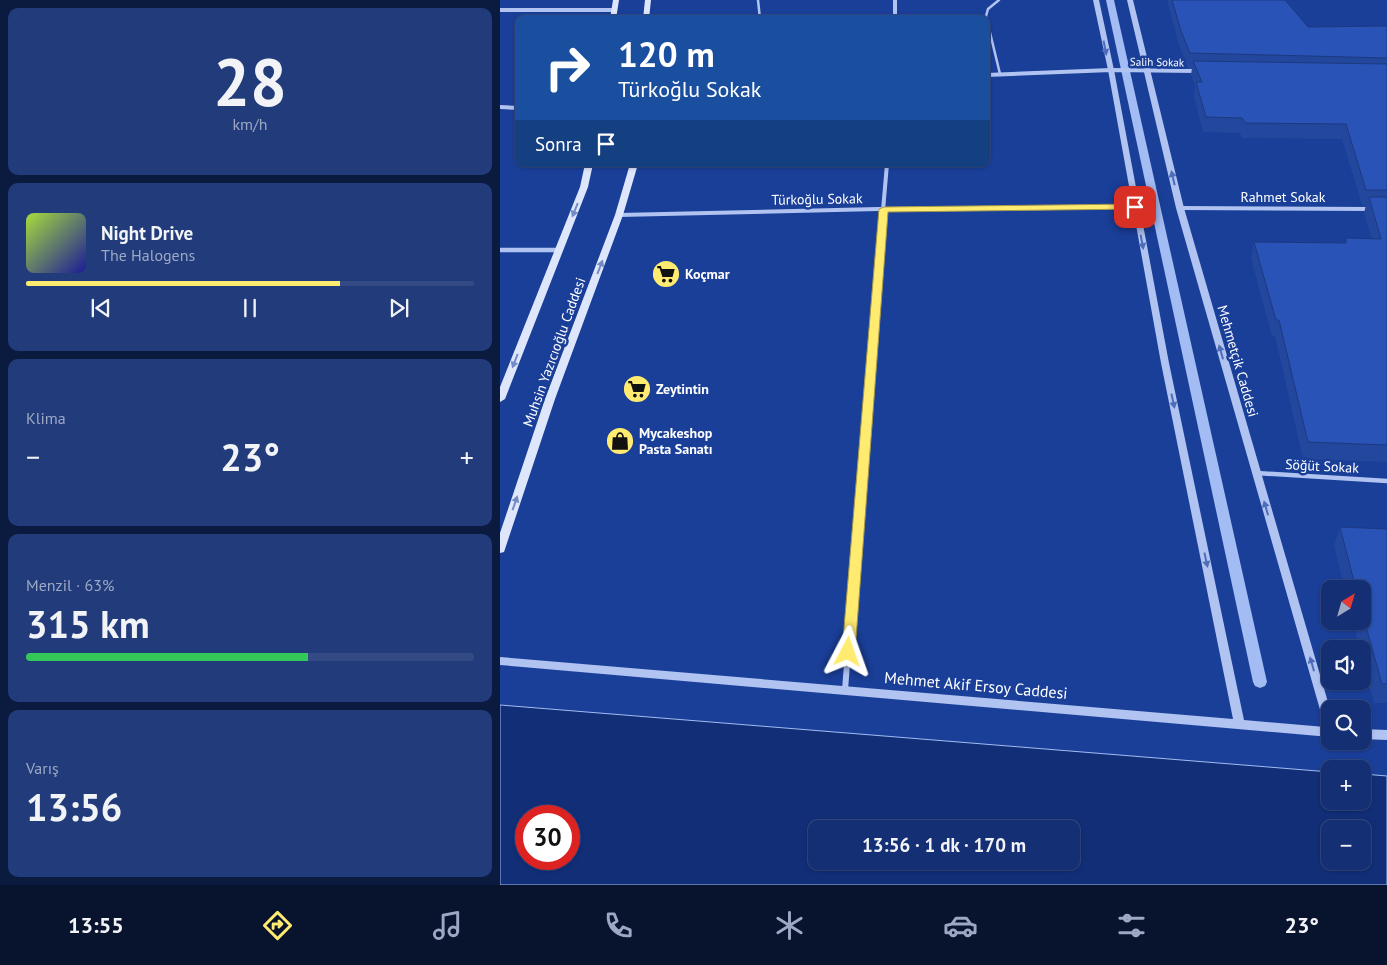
<!DOCTYPE html>
<html lang="tr">
<head>
<meta charset="utf-8">
<style>
  :root { --surface:#142f73; --page:#213b7b; --text:#f1f3f6; --muted:#9da9c4; --line:#334a85; --accent:#ffeb70 }
  body { margin:0; font-family:"PT Sans",sans-serif; background:var(--page); color:var(--text); height:100vh; display:flex; flex-direction:column; font-size:19px; white-space:nowrap }
  * { box-sizing:border-box; margin:0 }
  p { font-size:16px; color:var(--muted) }
  .icon { flex:none; width:28px; height:28px; fill:none; stroke:currentColor; stroke-width:2; stroke-linecap:round; stroke-linejoin:round }
  .map { position:relative; flex:1; overflow:hidden }
  .details { display:flex; flex-direction:column; gap:8px; padding:8px; background:#0b1a3f; width:500px }
  .details>* { flex:none }
  .banner { position:absolute; left:15px; top:15px; width:475px; height:152px; border-radius:10px; box-shadow:0 1px 4px #0004,0 0 0 1px var(--line); background:#1a4fa0; color:#fff; overflow:hidden }
  .needle { width:32px; rotate:37deg }
  .fabs { position:absolute; left:821px; top:580px; display:grid; gap:10px }
  .fabs a { display:grid; place-items:center; width:50px; height:50px; border-radius:10px; background:var(--surface); box-shadow:0 1px 4px #0004,0 0 0 1px var(--line); font-size:25px }
  .speed { position:absolute; left:15px; top:805px; display:flex; gap:10px; font-size:25px; font-weight:700; text-align:center }
  .speed>* { display:grid; place-content:center; width:65px; height:65px; border-radius:50%; background:var(--surface); box-shadow:0 1px 4px #0004,0 0 0 1px var(--line); line-height:1 }
  .speed .limit { border:8px solid #d22; background:#fff; color:#111 }
  .pin { position:absolute; display:grid; place-items:center; width:42px; height:42px; color:#fff; margin:-21px; border-radius:10px; box-shadow:0 2px 8px #0006 }
  .me { position:absolute; width:55px; margin:-28px; rotate:4deg; stroke-linejoin:round; filter:drop-shadow(0 0 4px #0008) }
  .turn { display:flex; align-items:center; gap:18px; height:105px; padding:0 20px; font-size:22px }
  .turn .icon { width:65px; height:65px; stroke-width:2.5 }
  .turn b { display:block; font-size:35px; line-height:42px }
  .then { display:flex; align-items:center; height:48px; padding:0 20px; background:#0003; gap:10px; font-size:19px }
  .big { font-size:38px; font-weight:700; line-height:1.1 }
  .details .card { flex:1; display:flex; flex-direction:column; justify-content:center; gap:8px; min-width:0; padding:0 18px; border-radius:10px; background:var(--page) }
  .details .dial { align-items:center; gap:0 }
  .dial b { font-size:65px; line-height:1 }
  .song { display:flex; align-items:center; gap:15px }
  .cover { width:60px; height:60px; border-radius:8px; background:linear-gradient(135deg,hsl(80 70% 55%),hsl(240 70% 35%)) }
  .played { height:5px; border-radius:2px; background:linear-gradient(90deg,var(--accent) 70%,var(--line) 70%) }
  .keys { display:flex; justify-content:space-around; direction:ltr }
  .heat { display:flex; justify-content:space-between; align-items:center; font-size:28px; direction:ltr }
  .charge { height:8px; border-radius:4px; background:linear-gradient(90deg,#34c759 63%,var(--line) 0) }
  .trip { position:absolute; left:308px; top:820px; width:272px; height:50px; border-radius:10px; background:var(--surface); box-shadow:0 1px 4px #0004,0 0 0 1px var(--line); font-weight:700; line-height:50px; text-align:center }
  .menu { display:flex; height:80px; justify-content:space-around; align-items:center; background:#08132e; color:var(--muted) }
  .menu .icon { width:35px; height:35px }
  .menu .current { color:var(--accent) }
  .menu b { font-size:22px; color:var(--text) }
  main { display:flex; flex:1; min-height:0 }
  .map>svg:first-child { display:block }
</style>
</head>
<body>
<main>
<section class="details">
<div class="card dial"><b>28</b><p>km/h</p></div>
<div class="card">
<div class="song"><i class="cover"></i><div><b>Night Drive</b><p>The Halogens</p></div></div>
<div class="played"></div>
<div class="keys"><svg class="icon" aria-label="previous" viewBox="0 0 24 24"><path d="M18 5L8 12l10 7zM5 5v14"/></svg><svg class="icon" aria-label="pause" viewBox="0 0 24 24"><path d="M8 5v14M16 5v14"/></svg><svg class="icon" aria-label="next" viewBox="0 0 24 24"><path d="M6 5l10 7-10 7zM19 5v14"/></svg></div>
</div>
<div class="card"><p>Klima</p>
<div class="heat"><a>−</a><b class="big">23°</b><a>+</a></div>
</div>
<div class="card"><p>Menzil · 63%</p><b class="big">315 km</b><div class="charge"></div></div>
<div class="card"><p>Varış</p><b class="big">13:56</b></div>
</section>
<div class="map">
<svg width="887" height="885" viewBox="0 0 887 885">
  <rect width="100%" height="100%" fill="#1a3f99"/>
  <!-- water -->
  <path fill="#112e77" stroke="#a3bcf3" fill-rule="evenodd" d="M0 705 830 772V801H862L863 774 887 776V885H0ZM26 816H69V859H26ZM316 829H571V861H316ZM830 829H862V861H830Z"/>
  <g fill="none" stroke-linecap="round" stroke-linejoin="round">
    <!-- stream -->
    <path fill="#a3bcf3" fill-rule="evenodd" d="M606 0H614L767 682 765 686 760 688 755 686 753 682Z"/>
    <!-- service -->
    <path stroke="#b0c3f1" stroke-width="2.5" d="M258 0 260 19
      M499 0 488 9 486 16 500 74"/>
    <!-- minor-far2 -->
    <path stroke="#b0c3f1" stroke-width="4" d="M395 0V19
      M0 10H114
      M486 75 611 70 697 71
      M0 107 19 108
      M680 208 872 209
      M119 215 378 209 635 207
      M382 222 387 164"/>
    <!-- minor-far1 -->
    <path stroke="#b0c3f1" stroke-width="4.5" d="M0 250H59
      M756 473 887 481
      M359 510 382 221"/>
    <!-- minor -->
    <path stroke="#b0c3f1" stroke-width="6" d="M345 690 359 509"/>
    <!-- tertiary -->
    <path fill="#b0c3f1" fill-rule="evenodd" d="M593 0H599L614 70 669 363 744 720 825 727 676 208 627 0H633L684 208 830 709V737L0 665V657L733 719 661 363 608 70Z
      M862 729 887 730V740L862 739Z"/>
    <!-- secondary -->
    <path fill="#dee6fc" fill-rule="evenodd" d="M113 0H119L116 19H110Z
      M145 0H151L149 19H143Z
      M85 164H93L88 187 5 399 0 402V387L80 187Z
      M130 164H138L123 215 55 399 4 552 0 553V533L45 399 115 215Z"/>
  </g>
  <!-- wall -->
  <path fill="#23479d" d="M667 0H785L808 27 887 26V462L803 459 775 336H772L751 258 754 242 845 243 846 238 872 239 864 213 866 205H862L842 139 742 138 740 133 703 132 694 97 695 86 691 75 692 68H688L679 45Z
    M840 527 887 529V703H874L862 659V649H860L853 621H862V589H845L834 546Z"/>
  <!-- building -->
  <path fill="#2953b7" stroke="#1d3a80" d="M672 0H785L808 27 887 26V58L690 53 681 31Z
    M693 61 887 64V190H866L846 124 745 123 742 118 706 117 696 82H702Z
    M869 197H887V445L808 442 779 320H776L754 242 846 243V238L881 239Z
    M840 527 887 529V684H882L862 612V589H856Z"/>
  <!-- one-way arrows -->
  <defs><path id="oneway-solid" d="M-6-.8H1V-3.2L6.5 0L1 3.2V.8H-6Z" transform="scale(1.25)"/></defs>
  <g fill="#4e6db8">
    <use href="#oneway-solid" transform="translate(605 48) rotate(79)"/>
    <use href="#oneway-solid" transform="translate(673 178) rotate(-103)"/>
    <use href="#oneway-solid" transform="translate(642 242) rotate(79)"/>
    <use href="#oneway-solid" transform="translate(721 352) rotate(-106)"/>
    <use href="#oneway-solid" transform="translate(673 401) rotate(78)"/>
    <use href="#oneway-solid" transform="translate(766 508) rotate(-106)"/>
    <use href="#oneway-solid" transform="translate(706 560) rotate(78)"/>
    <use href="#oneway-solid" transform="translate(812 664) rotate(-106)"/>
  </g>
  <g fill="#728ac6">
    <use href="#oneway-solid" transform="translate(75 210) rotate(112)"/>
    <use href="#oneway-solid" transform="translate(100 267) rotate(-69)"/>
    <use href="#oneway-solid" transform="translate(15 361) rotate(111)"/>
    <use href="#oneway-solid" transform="translate(15 503) rotate(-71)"/>
  </g>
  <!-- route -->
  <path fill="#ffeb70" stroke="#a69949" d="M635 204 639 205V209L388 212 355 652 353 656 348 657 344 656 342 652 379 209 384 207Z"/>
  <!-- icons -->
  <defs>
    <symbol id="supermarket-disc" viewBox="-11 -11 22 22"><circle r="9.5" fill="#ffeb70" stroke="#1a3f99"/><path d="M-6-5.5h2.5l.6 2H6L4.5 2H-2.5L-4.4-4H-6ZM-1.5 3.2a1.3 1.3 0 1 0 .1 0ZM3 3.2a1.3 1.3 0 1 0 .1 0Z" fill="#111"/></symbol>
    <symbol id="shop-disc" viewBox="-11 -11 22 22"><circle r="9.5" fill="#ffeb70" stroke="#1a3f99"/><path d="M-5-2.5h2.3a2.7 3.5 0 0 1 5.4 0H5L5.5 6h-11ZM-1.5-2.5h3a1.5 2.3 0 0 0-3 0Z" fill="#111"/></symbol>
  </defs>
  <g fill-rule="evenodd">
    <use href="#supermarket-disc" x="150" y="258" width="32" height="32"/>
    <use href="#supermarket-disc" x="121" y="373" width="32" height="32"/>
    <use href="#shop-disc" x="104" y="425" width="32" height="32"/>
  </g>
  <g text-anchor="middle" dominant-baseline="central" stroke-width="5" stroke-linejoin="round" paint-order="stroke">
    <!-- far-street labels -->
    <g font-size="11" fill="#fff" stroke="#1a3f99">
      <text transform="translate(657 62) rotate(1)">Salih Sokak</text>
    </g>
    <!-- street labels -->
    <g font-size="14" fill="#fff" stroke="#1a3f99">
      <text x="783" y="197">Rahmet Sokak</text>
      <text transform="translate(317 199) rotate(-1)">Türkoğlu Sokak</text>
      <text transform="translate(54 352) rotate(-70)">Muhsin Yazıcıoğlu Caddesi</text>
      <text transform="translate(738 361) rotate(74)">Mehmetçik Caddesi</text>
      <text transform="translate(822 466) rotate(3)">Söğüt Sokak</text>
    </g>
    <!-- poi labels -->
    <g font-size="14" font-weight="bold" fill="#fff" stroke="#1a3f99" text-anchor="start">
      <text x="185" y="274">Koçmar</text>
      <text x="156" y="389">Zeytintin</text>
      <text x="139" y="433">Mycakeshop<tspan x="139" dy="16">Pasta Sanatı</tspan></text>
    </g>
    <!-- near-street labels -->
    <g font-size="16" fill="#fff" stroke="#1a3f99">
      <text transform="translate(476 685) rotate(5)">Mehmet Akif Ersoy Caddesi</text>
    </g>
  </g>
</svg>
<div class="fabs">
<a><svg class="needle" viewBox="-14 -14 28 28"><path d="M0-13l5 13h-10z" fill="#e53935"/><path d="M0 13l5-13h-10z" fill="#9da9c4"/></svg></a>
<a><svg class="icon" aria-label="sound" viewBox="0 0 24 24"><path d="M4 9h4l5-4v14l-5-4H4zM17 9q2 3 0 6"/></svg></a>
<a><svg class="icon" aria-label="search" viewBox="0 0 24 24"><circle cx="10" cy="10" r="6"/><path d="M15 15l6 6"/></svg></a>
<a>+</a>
<a>−</a>
</div>
<div class="speed"><div class="limit">30</div></div>
<div class="pin" style="left:635px;top:207px;background:#d93025"><svg class="icon" aria-label="arrive" viewBox="0 0 24 24"><path d="M6 21V4h12l-3 4 3 4H6"/></svg></div>
<svg class="me" style="left:348px;top:652px" viewBox="-20 -20 40 40"><path d="M0-17L14 15 0 8-14 15z" fill="#ffeb70" stroke="#fff" stroke-width="4"/></svg>
<div class="trip">13:56 · 1 dk · 170 m</div>
<div class="banner">
<div class="turn"><svg class="icon" aria-label="right" viewBox="0 0 24 24"><path d="M7 20v-9h11M14 6l5 5-5 5"/></svg><div><b>120 m</b>Türkoğlu Sokak</div></div>
<div class="then">Sonra<svg class="icon" aria-label="arrive" viewBox="0 0 24 24"><path d="M6 21V4h12l-3 4 3 4H6"/></svg></div>
</div>
</div>
</main>
<nav class="menu">
<b>13:55</b>
<svg class="icon current" aria-label="directions" viewBox="0 0 24 24"><path d="M12 3l9 9-9 9-9-9zM9 14v-3h6M13 9l2 2-2 2"/></svg>
<svg class="icon" aria-label="music" viewBox="0 0 24 24"><path d="M9 18V5l10-2v13"/><circle cx="6" cy="18" r="3"/><circle cx="16" cy="16" r="3"/></svg>
<svg class="icon" aria-label="phone" viewBox="0 0 24 24"><path d="M5 4h4l2 5-3 2q2 4 5 5l2-3 5 2v4C11 20 4 13 5 4z"/></svg>
<svg class="icon" aria-label="climate" viewBox="0 0 24 24"><path d="M12 3v18M4 7l16 10M4 17L20 7"/></svg>
<svg class="icon" aria-label="car" viewBox="0 0 24 24"><path d="M5 17H2v-5l4-1 3-4h7l3 4 3 1v5h-3M9 17h6M6 11h13"/><circle cx="7" cy="17" r="2"/><circle cx="17" cy="17" r="2"/></svg>
<svg class="icon" aria-label="filters" viewBox="0 0 24 24"><path d="M4 7h16M4 17h16"/><circle cx="9" cy="7" r="2"/><circle cx="15" cy="17" r="2"/></svg>
<b>23°</b>
</nav>
</body>
</html>
